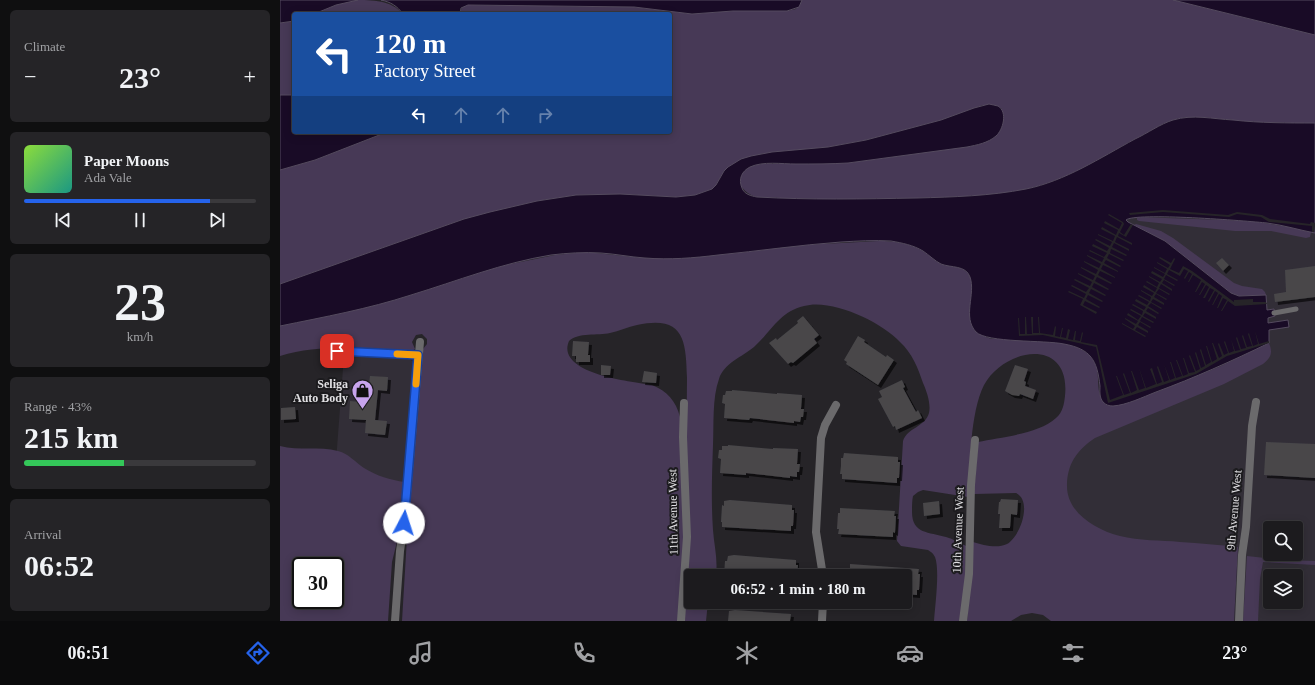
<!DOCTYPE html>
<html lang="en">
<head>
<meta charset="utf-8">
<style>
  :root { --surface:#1c1b1e; --page:#252427; --text:#f1f3f6; --muted:#a0a1a4; --line:#3a393c; --accent:#2563eb }
  body { margin:0; font-family:Georgia,serif; background:var(--page); color:var(--text); height:100vh; display:flex; flex-direction:column; font-size:15px; white-space:nowrap }
  * { box-sizing:border-box; margin:0 }
  p { font-size:13px; color:var(--muted) }
  .icon { flex:none; width:22px; height:22px; fill:none; stroke:currentColor; stroke-width:2; stroke-linecap:round; stroke-linejoin:round }
  .map { position:relative; flex:1; overflow:hidden }
  .sheet { display:flex; flex-direction:column; gap:10px; padding:10px; background:#0f0f10; width:280px }
  .sheet>* { flex:none }
  .top-card { position:absolute; left:12px; top:12px; width:380px; height:122px; border-radius:4px; box-shadow:0 2px 10px #0003,0 0 0 1px var(--line); background:#1a4fa0; color:#fff; overflow:hidden }
  .buttons { position:absolute; left:983px; top:521px; display:grid; gap:8px }
  .buttons a { display:grid; place-items:center; width:40px; height:40px; border-radius:4px; background:var(--surface); box-shadow:0 2px 10px #0003,0 0 0 1px var(--line); font-size:20px }
  .speed { position:absolute; left:12px; top:557px; display:flex; gap:8px; font-size:20px; font-weight:700; text-align:center }
  .speed>* { display:grid; place-content:center; width:52px; height:52px; border-radius:50%; background:var(--surface); box-shadow:0 2px 10px #0003,0 0 0 1px var(--line); line-height:1 }
  .speed .limit { border:2px solid #111; border-radius:6px; background:#fff; color:#111 }
  .pin { position:absolute; display:grid; place-items:center; width:34px; height:34px; color:#fff; margin:-17px; border-radius:8px; box-shadow:0 2px 6px #0006 }
  .me { position:absolute; width:44px; margin:-22px; rotate:5deg; stroke-linejoin:round; filter:drop-shadow(0 0 3px #0008) }
  .turn { display:flex; align-items:center; gap:14px; height:84px; padding:0 16px; font-size:18px }
  .turn .icon { width:52px; height:52px; stroke-width:2.5 }
  .turn b { display:block; font-size:28px; line-height:34px }
  .lanes { display:flex; align-items:center; height:38px; padding:0 16px; background:#0003; justify-content:center; gap:20px; direction:ltr }
  .lanes .off { opacity:.35 }
  .big { font-size:30px; font-weight:800; line-height:1.1 }
  .sheet .widget { flex:1; display:flex; flex-direction:column; justify-content:center; gap:6px; min-width:0; padding:0 14px; border-radius:6px; background:var(--page) }
  .sheet .dial { align-items:center; gap:0 }
  .dial b { font-size:52px; line-height:1 }
  .song { display:flex; align-items:center; gap:12px }
  .cover { width:48px; height:48px; border-radius:6px; background:linear-gradient(135deg,hsl(90 70% 55%),hsl(170 70% 35%)) }
  .played { height:4px; border-radius:2px; background:linear-gradient(90deg,var(--accent) 80%,var(--line) 80%) }
  .keys { display:flex; justify-content:space-around; direction:ltr }
  .heat { display:flex; justify-content:space-between; align-items:center; font-size:22px; direction:ltr }
  .charge { height:6px; border-radius:3px; background:linear-gradient(90deg,#34c759 43%,var(--line) 0) }
  .trip { position:absolute; left:404px; top:569px; width:228px; height:40px; border-radius:4px; background:var(--surface); box-shadow:0 2px 10px #0003,0 0 0 1px var(--line); font-weight:800; line-height:40px; text-align:center }
  .menu { display:flex; height:64px; justify-content:space-around; align-items:center; background:#0b0b0c; color:var(--muted) }
  .menu .icon { width:28px; height:28px }
  .menu .current { color:var(--accent) }
  .menu b { font-size:18px; color:var(--text) }
  main { display:flex; flex:1; min-height:0 }
  .map>svg:first-child { display:block }
</style>
</head>
<body>
<main>
<section class="sheet">
<div class="widget"><p>Climate</p>
<div class="heat"><a>−</a><b class="big">23°</b><a>+</a></div>
</div>
<div class="widget">
<div class="song"><i class="cover"></i><div><b>Paper Moons</b><p>Ada Vale</p></div></div>
<div class="played"></div>
<div class="keys"><svg class="icon" aria-label="previous" viewBox="0 0 24 24"><path d="M18 5L8 12l10 7zM5 5v14"/></svg><svg class="icon" aria-label="pause" viewBox="0 0 24 24"><path d="M8 5v14M16 5v14"/></svg><svg class="icon" aria-label="next" viewBox="0 0 24 24"><path d="M6 5l10 7-10 7zM19 5v14"/></svg></div>
</div>
<div class="widget dial"><b>23</b><p>km/h</p></div>
<div class="widget"><p>Range · 43%</p><b class="big">215 km</b><div class="charge"></div></div>
<div class="widget"><p>Arrival</p><b class="big">06:52</b></div>
</section>
<div class="map">
<svg width="1035" height="621" viewBox="0 0 1035 621">
  <defs>
    <filter id="shadow"><feDropShadow dx="3" dy="3" stdDeviation="0" flood-color="#0009"/></filter>
  </defs>
  <rect width="100%" height="100%" fill="#262428"/>
  <!-- built -->
  <path fill="#322e37" fill-rule="evenodd" d="M852 217H871L943 219 1035 233V621H954L957 563 779 551 792 346 820 393 989 330 1008 320 988 323 987 318 995 316 994 310 987 311 986 296H969L872 234 846 221V219ZM990 528H1016V554H990ZM990 576H1016V602H990Z
    M64 355 128 358 134 362 124 492 54 488Z"/>
  <!-- green -->
  <path fill="#473956" fill-rule="evenodd" d="M74 0C93 0 111 0 123 14H34L56 5Z
    M522 0H893L1035 35V123C1008 123 981 123 953 120 933 119 913 114 893 120 880 124 868 133 855 139 820 158 785 181 746 189 710 196 673 197 637 198 583 199 530 200 477 197 463 194 452 179 466 169 471 166 476 165 482 164L568 163 697 145 715 137 722 109 715 105H703L661 120 586 140 548 147 481 154 444 171 436 185 432 189 415 195 396 197 340 194 296 195 257 201 184 219 0 284V170L35 160 107 132H390V14H180L181 10 183 6 188 5 354 7 412 14 453 11H507L516 9Z
    M14 21V95H0V23Z
    M857 217 972 221 1009 227 1031 232 1030 237 1026 238 991 231H955L859 221 857 220Z
    M856 224 881 231 893 238 954 283 962 286 982 289 985 292 986 295 959 296 951 293 885 241 854 225Z
    M599 241C613 241 628 243 641 250 648 254 654 260 661 264 670 268 686 265 690 277 695 290 689 306 691 320 692 325 699 333 704 336 710 340 721 339 728 339 750 340 772 339 793 346 833 359 808 392 827 405L848 402 882 390 939 367 989 343C993 353 991 358 983 364L944 384 815 438C797 450 787 464 787 486 787 513 816 530 840 536 859 541 881 540 900 542 920 543 939 545 958 547L954 621H771L763 615 752 613 741 615 731 621H687L693 542C703 545 717 549 727 544 740 537 753 501 736 493L694 494 698 442C721 437 759 434 776 418 783 412 784 404 785 396 791 337 725 347 704 385 690 413 690 465 688 497L643 490 638 492 633 496C632 501 632 506 632 512 632 534 649 532 666 537 673 539 680 543 686 546L685 580 680 621H654C655 606 660 570 655 557 653 553 651 552 648 550L621 546 617 541 623 441C627 428 645 427 649 413 651 404 647 392 643 383 638 368 632 353 620 342 602 322 551 298 524 306 499 312 492 331 474 347 462 357 444 363 439 379 432 398 434 425 433 445 432 473 431 502 433 530 434 545 438 559 436 575V576H411V602H428L426 621H405L407 378C406 340 404 315 357 325 348 327 339 331 330 333 318 336 298 332 289 341 275 374 353 382 372 385 387 391 396 401 400 417L405 523 398 621H122L128 521 143 349 147 344V339L142 334 136 335 132 342 135 349 132 351C88 349 43 343 0 356V326L88 307 131 295 216 267 275 255 306 252 364 258 413 257 523 245Z
    M0 446C19 451 39 446 58 451 69 454 75 462 84 468 97 476 110 480 125 482L121 525 112 562 108 621H0ZM21 566H55V600H21Z
    M967 556 1003 560 1035 561V565L983 562 980 579 978 621H963Z"/>
  <!-- water -->
  <path fill="#190b26" stroke="#554b5f" d="M0 0H78L56 5 34 14H14V21L0 23Z
    M101 0H522L519 7 507 11H453L412 14 354 7 188 5 181 8 180 14H123C117 6 111 2 101 0Z
    M893 0H1035V35Z
    M0 95H14V132H107L35 160 0 170Z
    M709 104C712 105 715 105 718 106 728 112 723 130 716 136 708 143 697 145 687 147L568 163C551 164 533 164 516 164 502 164 483 161 470 167 462 171 458 179 462 188 464 194 471 196 477 197 530 200 583 199 637 198 673 197 710 196 746 189 785 181 820 158 855 139 868 133 880 124 893 120 913 114 933 119 953 120 980 123 1008 123 1035 123V233C1019 230 1003 225 987 223 968 221 855 212 846 220L848 222 885 241 951 293 959 296 986 295 987 310 994 309 995 316 988 318V323L1008 320 1009 327 989 330V343C952 361 914 378 876 392 863 397 847 405 833 406 829 406 826 405 823 402 819 397 820 391 820 386 817 360 811 349 784 344 765 340 707 343 696 332 682 317 696 294 690 277 686 265 671 268 661 264 655 261 649 255 643 251 633 245 622 243 611 241 594 240 577 241 561 242 519 245 479 251 438 255 414 258 389 260 365 258 350 257 336 254 321 253 304 252 287 253 271 255 222 263 177 281 131 295 88 309 44 317 0 326V284L184 219 210 212 257 201 296 195 340 194 396 197 415 195 432 189 436 185 444 171 448 167 461 159 471 156 492 152 548 147 586 140 661 120 694 108Z"/>
  <!-- pier -->
  <path fill="#262428" d="M883 210 948 215 957 212 982 215 990 219 1030 224 1031 222 1035 223V226L1034 232H1032V226L989 222 981 217 957 214 949 217 883 212 850 215 849 213Z
    M829 214 843 222 844 224 840 232 844 235 851 224 853 225 846 237 839 233 838 236 852 243V245L837 237 835 242 849 249V251L834 243 832 247 847 255 846 256 831 249 830 253 844 260 843 261 829 254 827 258 841 266 840 267 826 260 824 263 838 271V272L823 265 821 269 835 277V278L820 271 818 275 832 283 831 284 817 277 815 281 829 289 828 290 814 283 812 287 826 295 825 296 811 289 809 293 823 301 822 302 808 295 806 299 820 307 819 308 805 301 803 305 817 312 816 314 800 305 803 299 788 292 789 291 804 298 806 294 791 286 792 285 806 292 809 288 794 280 795 279 810 286 812 282 798 274V273L813 280 815 276 801 268V267L816 274 818 270 804 262V261L819 268 821 264 807 256V255L822 262 824 258 809 251 810 250 824 257 827 253 812 246 813 244 827 251 829 248 815 240 816 239 830 246 832 242 818 235V234L833 241 835 236 821 229 822 227 836 235 838 230 824 223 825 221 839 229 842 223 828 215Z
    M880 257 891 263 894 258 895 259 890 269 899 273 903 266 912 271 954 302V300L973 299V302H986L987 304 955 306 948 301 942 311H941L947 300 943 298 938 308H937L942 296 939 294 933 305H932L938 293 935 291 929 302 928 301 934 290 930 288 925 298H923L929 287 926 285 920 295H919L925 284 922 282 916 292H915L921 280 913 275 909 282H908L912 274 909 272 905 279 904 278 908 271 904 269 900 276 889 270 887 274 898 280 897 281 886 275 884 279 895 285 894 286 884 280 882 283 892 289V291L881 284 879 288 890 294 889 295 879 289 876 293 887 299 886 300 876 294 874 297 884 303V305L873 299 871 302 882 308 881 309 871 303 868 306 879 313 878 314 868 308 866 311 876 317V319L865 313 863 316 874 322 873 323 862 317 860 321 871 327 870 328 860 322 858 325 868 331V333L857 327 855 330 866 336 865 337 842 324V323L853 329 855 326 845 319V318L856 324 858 321 847 315 848 313 858 320 861 316 850 310 851 309 862 315 863 311 852 305 853 304 864 310 866 307 855 301 856 299 867 305 869 302 858 296 859 295 870 301 871 297 861 291V290L872 296 874 293 863 287 864 285 875 292 877 288 866 282 867 281 877 287 879 283 869 277V276L880 282 882 279 871 273 872 271 883 277 885 274 874 268V267L885 273 887 269 877 263V262L888 268 890 265 879 258Z
    M745 317H746L747 334H752L751 317H753V333H759L758 317H759L760 333 773 335 775 326 776 327 775 336 780 337 782 328H783L781 337 786 338 788 329 790 330 788 339 793 340 795 331H796L795 340 800 341 802 332 803 333 801 342 817 345 830 400 843 395 836 376H837L844 395 850 393 843 374 844 373 851 393 857 390 851 371H852L859 390 865 388 859 368 866 388 876 384 870 369 872 368 877 384 882 382 877 367 878 366 884 382 889 380 884 364 890 380 895 378 890 362H891L896 378 902 376 896 360H897L903 376 908 374 903 358H904L909 373 915 372 909 356 910 355 916 371 920 369 915 353 916 352 921 368 925 366 920 350 921 349 926 365 931 362 926 346H927L932 362 937 359 932 343H933L939 358 942 356 938 344 939 343 944 355 948 353 944 342 945 341 949 353 954 351 951 339 955 351 960 350 956 338 957 337 961 349 966 348 962 336 963 335 967 347 972 346 968 334 969 333 973 346 978 344 975 331 979 344 989 341V343L947 356 916 374 828 403 816 347 763 335 739 336 738 318H739L740 334H745Z"/>
  <!-- building -->
  <path fill="#48474a" filter="url(#shadow)" d="M942 258 949 265 943 271 936 263Z
    M1035 266V297L995 302 994 294 1006 292 1005 270Z
    M523 316 539 335 534 339 537 343 513 363 511 362 508 364 489 343 496 338 497 340 518 323 517 321Z
    M578 336 585 340 584 342 606 357 607 355 614 360 598 385 566 364 567 362 564 360Z
    M293 341 309 342 308 355H310V362H296V356H292Z
    M321 365 331 366 330 375H321Z
    M735 365 748 369 744 381 746 382 745 386 756 390 753 399 740 394 739 396 732 395 725 391Z
    M364 371 377 373 376 383 362 382Z
    M90 376 108 377 107 391 98 390 95 420 107 421 105 435 85 433 86 420 69 419 70 401 80 402 81 392 88 393Z
    M622 380 625 387 623 388 636 412 638 410 642 418 616 430 615 426 613 427 598 399 602 397 599 391Z
    M452 390 497 394V393L522 395 521 409H524L523 417H521L520 422 514 421V423L470 418 469 420 444 418 445 404 442 403 443 395H445L446 391H452Z
    M15 407 16 419 1 420V408Z
    M986 442 1035 444V478L984 475Z
    M448 445 493 449V448L518 449 517 464H520L519 472H517V477L510 476V478L466 473V475L440 473 441 459 438 458 439 450H442V446H448Z
    M564 453 618 457V462H620L619 478H617V483L562 479V474H560L561 466V458H563Z
    M721 499 738 500 737 515 731 514 730 528H719L720 514H718L719 502H720Z
    M450 500 512 505V510H514L513 526H511V531L442 527V522H441L442 505 444 506V501Z
    M659 501 660 514 644 516 643 503Z
    M560 508 615 511 614 516H616L615 533 613 532V537L558 534 559 529H557L558 513H560Z
    M982 547 990 548V558H982Z
    M454 555 516 560V565H518L517 576H444L445 561H447L448 556Z
    M570 564 639 569 638 574H640L639 590H637V595L625 594V576H568V569H570Z
    M455 610 511 614 510 621H448L449 611Z"/>
  <g fill="none" stroke-linecap="round" stroke-linejoin="round">
    <!-- service -->
    <path stroke="#6b6a6c" stroke-width="5" d="M994 313 1016 309"/>
    <!-- minor -->
    <path stroke="#6b6a6c" stroke-width="8" d="M57 351 138 355
      M543 576 536 532 541 438 545 425 556 405
      M115 621 120 551 125 517 140 342
      M401 621 407 537 403 437 404 403
      M542 621 543 602
      M683 621 689 574 691 485 695 440
      M959 621 962 555 966 527 972 426 976 402"/>
  </g>
  <g fill="none" stroke-linecap="round" stroke-linejoin="round">
    <defs>
      <path id="route" d="M57 351 138 355 124 523"/>
    </defs>
    <!-- route casing -->
    <use href="#route" stroke="#184099" stroke-width="10"/>
    <!-- route -->
    <use href="#route" stroke="#2563eb" stroke-width="7"/>
    <!-- slow -->
    <path stroke="#f59e0b" stroke-width="7" d="M117 354 138 355 136 384"/>
  </g>
  <!-- icons -->
  <defs>
    <symbol id="shop-pin" viewBox="-11 -11 22 30"><path d="M0 17L-7.5 6A9.5 9.5 0 1 1 7.5 6Z" fill="#c8a5ee" stroke="#1c1b1e"/><path d="M-5-2.5h2.3a2.7 3.5 0 0 1 5.4 0H5L5.5 6h-11ZM-1.5-2.5h3a1.5 2.3 0 0 0-3 0Z" fill="#111"/></symbol>
  </defs>
  <g fill-rule="evenodd">
    <use href="#shop-pin" x="70" y="378" width="25" height="34"/>
  </g>
  <g text-anchor="middle" dominant-baseline="central" stroke-width="4" stroke-linejoin="round" paint-order="stroke">
    <!-- poi labels -->
    <g font-size="12" font-weight="bold" fill="#e1e0e3" stroke="#1c1b1e" text-anchor="end">
      <text x="68" y="384">Seliga<tspan x="68" dy="14">Auto Body</tspan></text>
    </g>
    <!-- street labels -->
    <g font-size="12" fill="#e1e0e3" stroke="#1c1b1e">
      <text transform="translate(954 510) rotate(-85)">9th Avenue West</text>
      <text transform="translate(393 512) rotate(-91)">11th Avenue West</text>
      <text transform="translate(678 530) rotate(-88)">10th Avenue West</text>
    </g>
  </g>
</svg>
<div class="buttons">
<a><svg class="icon" aria-label="search" viewBox="0 0 24 24"><circle cx="10" cy="10" r="6"/><path d="M15 15l6 6"/></svg></a>
<a><svg class="icon" aria-label="layers" viewBox="0 0 24 24"><path d="M12 4l9 5-9 5-9-5zM3 14l9 5 9-5"/></svg></a>
</div>
<div class="speed"><div class="limit">30</div></div>
<div class="pin" style="left:57px;top:351px;background:#d93025"><svg class="icon" aria-label="arrive" viewBox="0 0 24 24"><path d="M6 21V4h12l-3 4 3 4H6"/></svg></div>
<svg class="me" style="left:124px;top:523px" viewBox="-20 -20 40 40"><circle r="19" fill="#fff"/><path d="M0-13L10 11 0 6-10 11z" fill="#2563eb"/></svg>
<div class="trip">06:52 · 1 min · 180 m</div>
<div class="top-card">
<div class="turn"><svg class="icon" aria-label="left" viewBox="0 0 24 24"><path d="M17 20v-9H6M10 6l-5 5 5 5"/></svg><div><b>120 m</b>Factory Street</div></div>
<div class="lanes"><svg class="icon" aria-label="left" viewBox="0 0 24 24"><path d="M17 20v-9H6M10 6l-5 5 5 5"/></svg><svg class="icon off" aria-label="ahead" viewBox="0 0 24 24"><path d="M12 20V5M6 11l6-6 6 6"/></svg><svg class="icon off" aria-label="ahead" viewBox="0 0 24 24"><path d="M12 20V5M6 11l6-6 6 6"/></svg><svg class="icon off" aria-label="right" viewBox="0 0 24 24"><path d="M7 20v-9h11M14 6l5 5-5 5"/></svg></div>
</div>
</div>
</main>
<nav class="menu">
<b>06:51</b>
<svg class="icon current" aria-label="directions" viewBox="0 0 24 24"><path d="M12 3l9 9-9 9-9-9zM9 14v-3h6M13 9l2 2-2 2"/></svg>
<svg class="icon" aria-label="music" viewBox="0 0 24 24"><path d="M9 18V5l10-2v13"/><circle cx="6" cy="18" r="3"/><circle cx="16" cy="16" r="3"/></svg>
<svg class="icon" aria-label="phone" viewBox="0 0 24 24"><path d="M5 4h4l2 5-3 2q2 4 5 5l2-3 5 2v4C11 20 4 13 5 4z"/></svg>
<svg class="icon" aria-label="climate" viewBox="0 0 24 24"><path d="M12 3v18M4 7l16 10M4 17L20 7"/></svg>
<svg class="icon" aria-label="car" viewBox="0 0 24 24"><path d="M5 17H2v-5l4-1 3-4h7l3 4 3 1v5h-3M9 17h6M6 11h13"/><circle cx="7" cy="17" r="2"/><circle cx="17" cy="17" r="2"/></svg>
<svg class="icon" aria-label="filters" viewBox="0 0 24 24"><path d="M4 7h16M4 17h16"/><circle cx="9" cy="7" r="2"/><circle cx="15" cy="17" r="2"/></svg>
<b>23°</b>
</nav>
</body>
</html>
